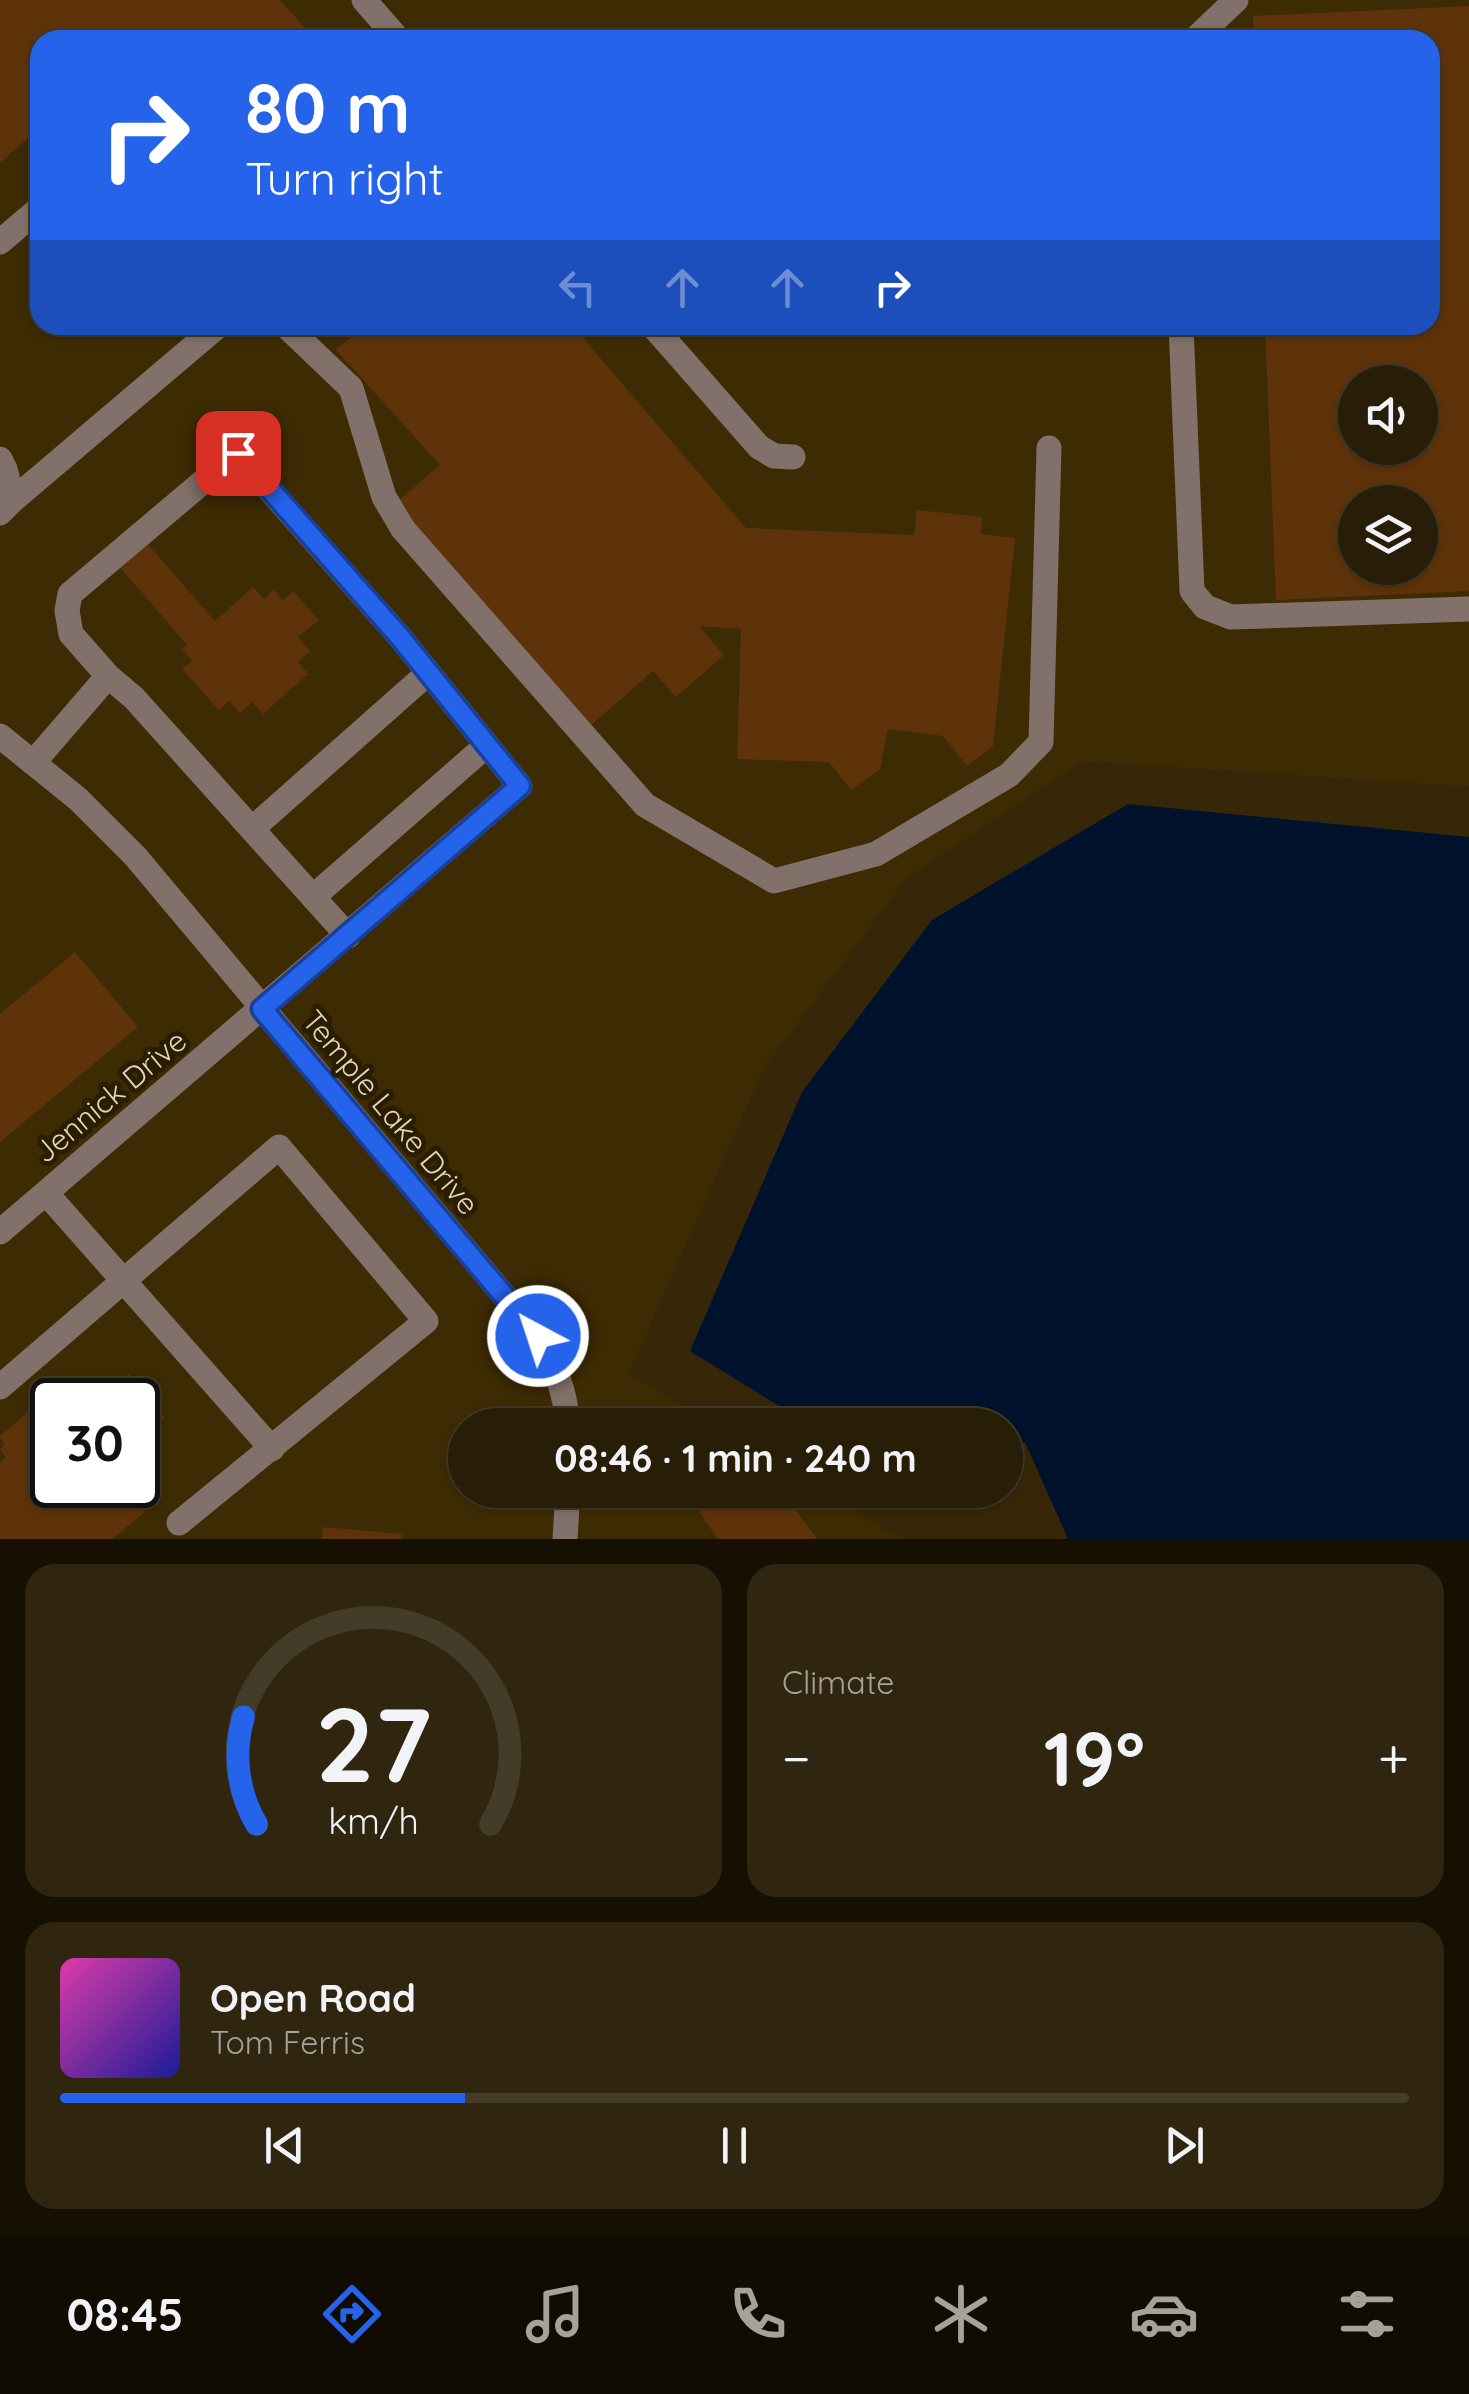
<!DOCTYPE html>
<html lang="en">
<head>
<meta charset="utf-8">
<style>
  :root { --surface:#281d06; --page:#302610; --text:#f1f3f6; --muted:#a5a29b; --line:#443b28; --accent:#2563eb }
  body { margin:0; font-family:Quicksand,sans-serif; background:var(--page); color:var(--text); height:100vh; display:flex; flex-direction:column; font-size:38px; white-space:nowrap }
  * { box-sizing:border-box; margin:0 }
  p { font-size:32px; color:var(--muted) }
  .icon { flex:none; width:55px; height:55px; fill:none; stroke:currentColor; stroke-width:2; stroke-linecap:round; stroke-linejoin:round }
  .map { position:relative; height:1539px; overflow:hidden }
  .sheet { display:flex; flex-direction:column; gap:25px; padding:25px; background:#161003; flex:1 }
  .sheet>* { flex:none }
  .hud { position:absolute; left:30px; top:30px; width:1410px; height:305px; border-radius:30px; box-shadow:0 2px 8px #0004,0 0 0 2px var(--line); background:#2563eb; color:#fff; overflow:hidden }
  .buttons { position:absolute; left:1338px; top:365px; display:grid; gap:20px }
  .buttons a { display:grid; place-items:center; width:100px; height:100px; border-radius:50%; background:var(--surface); box-shadow:0 2px 8px #0004,0 0 0 2px var(--line); font-size:50px }
  .speed { position:absolute; left:30px; top:1378px; display:flex; gap:20px; font-size:50px; font-weight:700; text-align:center }
  .speed>* { display:grid; place-content:center; width:130px; height:130px; border-radius:50%; background:var(--surface); box-shadow:0 2px 8px #0004,0 0 0 2px var(--line); line-height:1 }
  .speed .limit { border:5px solid #111; border-radius:15px; background:#fff; color:#111 }
  .pin { position:absolute; display:grid; place-items:center; width:85px; height:85px; color:#fff; margin:-42px; border-radius:20px; box-shadow:0 5px 15px #0006 }
  .me { position:absolute; width:110px; margin:-55px; rotate:320deg; stroke-linejoin:round; filter:drop-shadow(0 0 8px #0008) }
  .turn { display:flex; align-items:center; gap:35px; height:210px; padding:0 50px; font-size:45px }
  .turn .icon { width:130px; height:130px; stroke-width:2.5 }
  .turn b { display:block; font-size:70px; line-height:85px }
  .lanes { display:flex; align-items:center; height:95px; padding:0 50px; background:#0003; justify-content:center; gap:50px; direction:ltr }
  .lanes .off { opacity:.35 }
  .big { font-size:75px; font-weight:800; line-height:1.1 }
  .sheet .card { flex:1; display:flex; flex-direction:column; justify-content:center; gap:15px; min-width:0; padding:0 35px; border-radius:30px; background:var(--page) }
  .sheet .dial { align-items:center; gap:0 }
  .dial svg { height:260px; overflow:visible; fill:none; stroke:var(--line); stroke-width:7; stroke-linecap:round; text-anchor:middle }
  .dial text { fill:var(--text); stroke:none }
  .song { display:flex; align-items:center; gap:30px }
  .cover { width:120px; height:120px; border-radius:15px; background:linear-gradient(135deg,hsl(320 70% 55%),hsl(240 70% 35%)) }
  .played { height:10px; border-radius:5px; background:linear-gradient(90deg,var(--accent) 30%,var(--line) 30%) }
  .keys { display:flex; justify-content:space-around; direction:ltr }
  .heat { display:flex; justify-content:space-between; align-items:center; font-size:55px; direction:ltr }
  .sheet .tiles { flex:1; display:grid; gap:25px; grid-template-columns:1fr 1fr }
  .card:last-child { grid-column:span 2 }
  .trip { position:absolute; left:448px; top:1408px; width:575px; height:100px; border-radius:50px; background:var(--surface); box-shadow:0 2px 8px #0004,0 0 0 2px var(--line); font-weight:800; line-height:100px; text-align:center }
  .tab-bar { display:flex; height:160px; justify-content:space-around; align-items:center; background:#100c02; color:var(--muted) }
  .tab-bar .icon { width:70px; height:70px }
  .tab-bar .on { color:var(--accent) }
  .tab-bar b { font-size:45px; color:var(--text) }
  .map>svg:first-child { display:block }
</style>
</head>
<body>
<div class="map">
<svg width="1469" height="1539" viewBox="0 0 1469 1539">
  <rect width="100%" height="100%" fill="#362708"/>
  <!-- built -->
  <path fill="#3d2b03" fill-rule="evenodd" d="M0 0H1469V787L1083 761 908 877 765 1066 629 1373 713 1425H465V1490H820L900 1539H0ZM40 40H1430V325H40ZM1355 382H1420V448H1355ZM1355 502H1420V568H1355ZM52 1400H138V1485H52Z"/>
  <!-- water -->
  <path fill="#00122c" d="M1128 804 1469 837V1539H1068L1025 1442 1005 1451V1425H810L690 1351 802 1092 932 920Z"/>
  <!-- building -->
  <path fill="#5f330a" fill-rule="evenodd" d="M0 0H280L316 40H40V127L0 163Z
    M1469 6V591L1276 600 1265 325H1430V40H1254L1253 16ZM1355 382H1420V448H1355ZM1355 502H1420V568H1355Z
    M364 325H572L746 528 914 535 917 510 982 517 981 534 1015 538 993 746 967 766 943 736 888 729 880 769 851 790 829 762 737 759 741 629 699 626 724 655 676 697 653 671 591 725 394 504 440 465 336 350Z
    M145 541 215 621 253 587 264 599 274 590 283 600 293 591 319 620 298 637 310 651 298 662 308 674 263 714 252 702 240 713 229 701 219 710 182 669 192 661 182 649 187 645 118 565Z
    M75 952 138 1027 0 1142V1014Z
    M129 1374 165 1418 138 1440V1400H97Z
    M28 1412 34 1420 38 1416 45 1425 52 1419V1485H123L145 1512 112 1539H0V1462L6 1457 0 1450 4 1445 0 1436Z
    M728 1490H781L817 1539H718L699 1512Z
    M323 1527 402 1534 401 1539H322Z"/>
  <g fill="none" stroke-linecap="round" stroke-linejoin="round">
    <!-- minor -->
    <path stroke="#81716a" stroke-width="25" d="M364 0 399 40
      M1194 40 1236 0
      M0 242 40 208
      M285 325 351 388 384 497 403 529 645 805 774 881 876 854 1009 775 1041 742 1049 448
      M652 325 759 447 774 456 793 457
      M1181 325 1192 591 1205 607 1231 617 1469 609
      M0 459 5 469 13 500 0 513
      M13 500 219 325
      M0 736 78 799 135 856 538 1336C555 1366 565 1390 568 1425
      M33 763 108 676
      M252 829 428 673
      M313 897 487 745
      M46 1193 272 1449
      M0 1232 520 786 399 636 237 453 70 594 67 611 71 634 108 676 134 698 348 936
      M0 1387 279 1147 426 1321 179 1523
      M565 1539 568 1490"/>
  </g>
  <g fill="none" stroke-linecap="round" stroke-linejoin="round">
    <defs>
      <path id="route" d="M238 453 399 636 520 786 262 1009 538 1336"/>
    </defs>
    <!-- route casing -->
    <use href="#route" stroke="#184099" stroke-width="25"/>
    <!-- route -->
    <use href="#route" stroke="#2563eb" stroke-width="18"/>
  </g>
  <g text-anchor="middle" dominant-baseline="central" stroke-width="10" stroke-linejoin="round" paint-order="stroke">
    <!-- street labels -->
    <g font-size="30" fill="#ded5c4" stroke="#2b1d00">
      <text transform="translate(110 1096) rotate(-40)">Jennick Drive</text>
      <text transform="translate(391 1112) rotate(50)">Temple Lake Drive</text>
    </g>
  </g>
</svg>
<div class="buttons">
<a><svg class="icon" aria-label="sound" viewBox="0 0 24 24"><path d="M4 9h4l5-4v14l-5-4H4zM17 9q2 3 0 6"/></svg></a>
<a><svg class="icon" aria-label="layers" viewBox="0 0 24 24"><path d="M12 4l9 5-9 5-9-5zM3 14l9 5 9-5"/></svg></a>
</div>
<div class="speed"><div class="limit">30</div></div>
<div class="pin" style="left:238px;top:453px;background:#d93025"><svg class="icon" aria-label="arrive" viewBox="0 0 24 24"><path d="M6 21V4h12l-3 4 3 4H6"/></svg></div>
<svg class="me" style="left:538px;top:1336px" viewBox="-20 -20 40 40"><circle r="17" fill="#2563eb" stroke="#fff" stroke-width="3"/><path d="M0-11L8 9 0 5-8 9z" fill="#fff"/></svg>
<div class="trip">08:46 · 1 min · 240 m</div>
<div class="hud">
<div class="turn"><svg class="icon" aria-label="right" viewBox="0 0 24 24"><path d="M7 20v-9h11M14 6l5 5-5 5"/></svg><div><b>80 m</b>Turn right</div></div>
<div class="lanes"><svg class="icon off" aria-label="left" viewBox="0 0 24 24"><path d="M17 20v-9H6M10 6l-5 5 5 5"/></svg><svg class="icon off" aria-label="ahead" viewBox="0 0 24 24"><path d="M12 20V5M6 11l6-6 6 6"/></svg><svg class="icon off" aria-label="ahead" viewBox="0 0 24 24"><path d="M12 20V5M6 11l6-6 6 6"/></svg><svg class="icon" aria-label="right" viewBox="0 0 24 24"><path d="M7 20v-9h11M14 6l5 5-5 5"/></svg></div>
</div>
</div>
<section class="sheet">
<div class="tiles">
<div class="card dial"><svg viewBox="0 0 100 80">
<path d="M14 69A42 42 0 1 1 86 69"/>
<path d="M14 69A42 42 0 0 1 10 36" stroke="#2563eb"/>
<text x="50" y="56" font-size="32" font-weight="700">27</text>
<text x="50" y="72" font-size="11">km/h</text>
</svg></div>
<div class="card"><p>Climate</p>
<div class="heat"><a>−</a><b class="big">19°</b><a>+</a></div>
</div>
<div class="card">
<div class="song"><i class="cover"></i><div><b>Open Road</b><p>Tom Ferris</p></div></div>
<div class="played"></div>
<div class="keys"><svg class="icon" aria-label="previous" viewBox="0 0 24 24"><path d="M18 5L8 12l10 7zM5 5v14"/></svg><svg class="icon" aria-label="pause" viewBox="0 0 24 24"><path d="M8 5v14M16 5v14"/></svg><svg class="icon" aria-label="next" viewBox="0 0 24 24"><path d="M6 5l10 7-10 7zM19 5v14"/></svg></div>
</div>
</div>
</section>
<nav class="tab-bar">
<b>08:45</b>
<svg class="icon on" aria-label="directions" viewBox="0 0 24 24"><path d="M12 3l9 9-9 9-9-9zM9 14v-3h6M13 9l2 2-2 2"/></svg>
<svg class="icon" aria-label="music" viewBox="0 0 24 24"><path d="M9 18V5l10-2v13"/><circle cx="6" cy="18" r="3"/><circle cx="16" cy="16" r="3"/></svg>
<svg class="icon" aria-label="phone" viewBox="0 0 24 24"><path d="M5 4h4l2 5-3 2q2 4 5 5l2-3 5 2v4C11 20 4 13 5 4z"/></svg>
<svg class="icon" aria-label="climate" viewBox="0 0 24 24"><path d="M12 3v18M4 7l16 10M4 17L20 7"/></svg>
<svg class="icon" aria-label="car" viewBox="0 0 24 24"><path d="M5 17H2v-5l4-1 3-4h7l3 4 3 1v5h-3M9 17h6M6 11h13"/><circle cx="7" cy="17" r="2"/><circle cx="17" cy="17" r="2"/></svg>
<svg class="icon" aria-label="filters" viewBox="0 0 24 24"><path d="M4 7h16M4 17h16"/><circle cx="9" cy="7" r="2"/><circle cx="15" cy="17" r="2"/></svg>
</nav>
</body>
</html>
